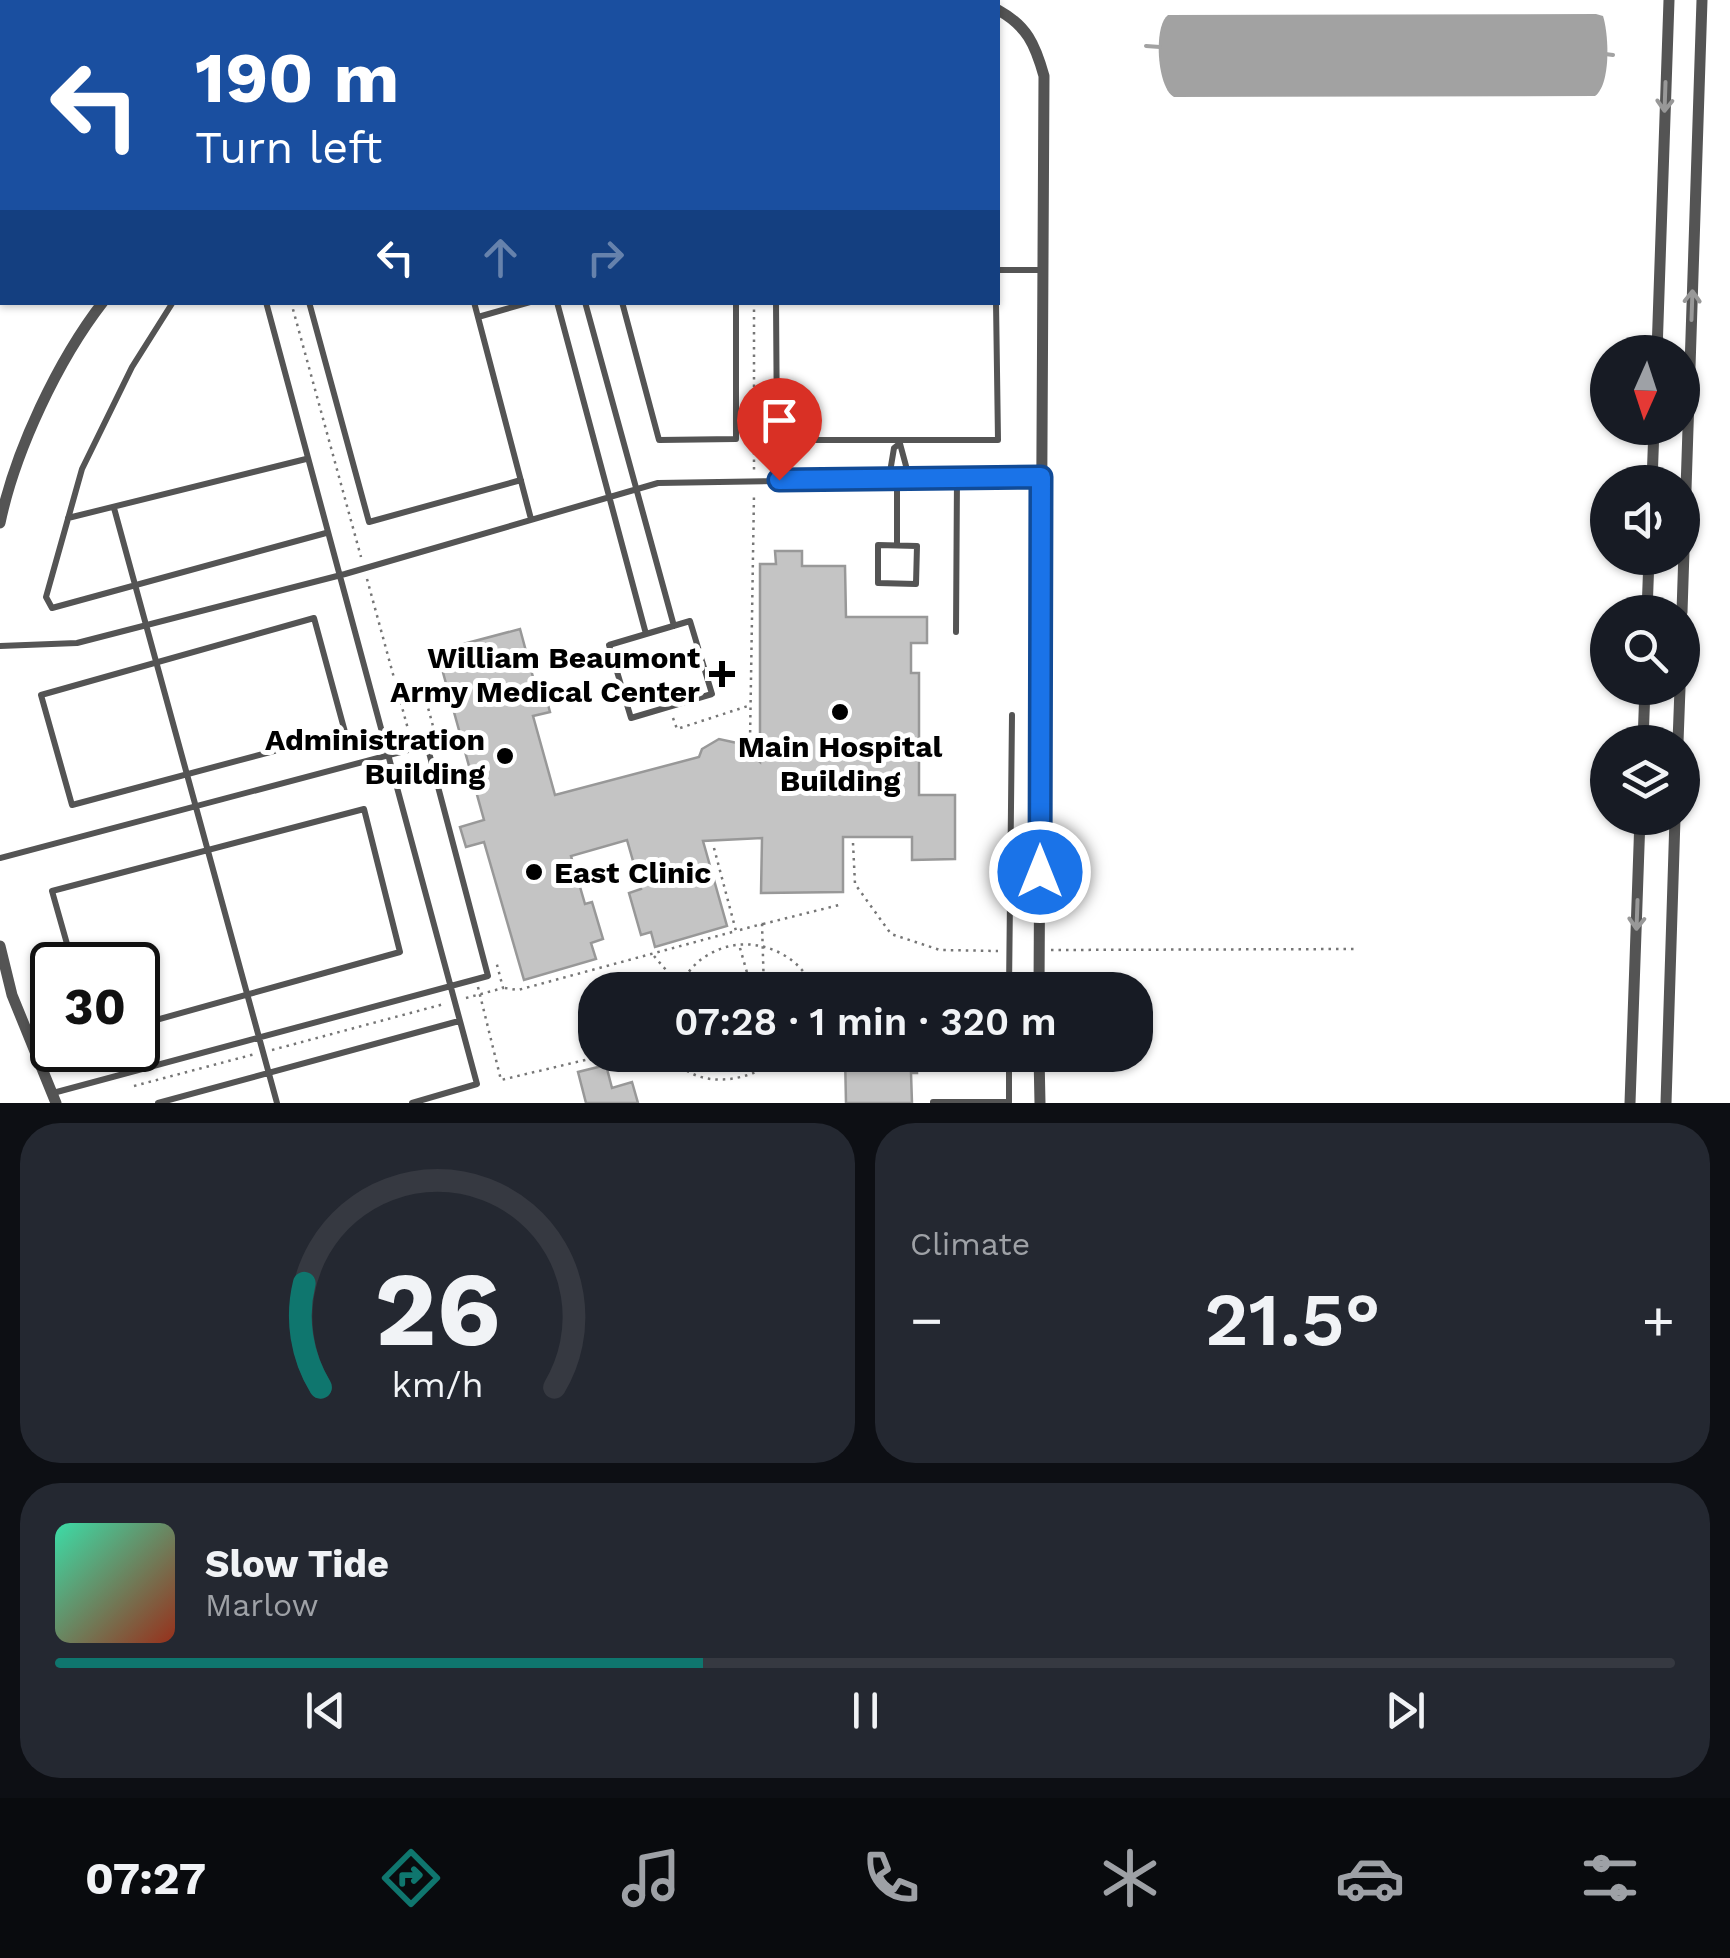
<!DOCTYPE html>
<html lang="en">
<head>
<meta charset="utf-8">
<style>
  :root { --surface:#171b24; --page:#242831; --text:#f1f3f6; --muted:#9ea1a6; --line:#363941; --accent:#0f766e }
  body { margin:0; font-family:"Work Sans",sans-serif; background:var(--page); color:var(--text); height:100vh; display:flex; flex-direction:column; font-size:38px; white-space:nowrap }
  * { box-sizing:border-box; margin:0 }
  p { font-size:32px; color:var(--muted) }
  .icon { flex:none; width:55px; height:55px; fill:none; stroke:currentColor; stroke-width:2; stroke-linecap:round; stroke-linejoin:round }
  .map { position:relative; height:1103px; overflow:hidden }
  .panel { display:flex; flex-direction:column; gap:20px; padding:20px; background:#0d0f14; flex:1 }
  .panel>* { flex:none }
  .top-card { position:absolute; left:0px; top:0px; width:1000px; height:305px; box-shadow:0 2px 8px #0004; background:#1a4fa0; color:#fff; overflow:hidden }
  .needle { width:65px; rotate:183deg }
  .controls { position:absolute; left:1590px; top:335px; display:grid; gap:20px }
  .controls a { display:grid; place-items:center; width:110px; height:110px; border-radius:50%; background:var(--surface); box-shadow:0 2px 8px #0004; font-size:50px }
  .speed { position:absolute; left:30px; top:942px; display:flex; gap:20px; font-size:50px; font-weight:700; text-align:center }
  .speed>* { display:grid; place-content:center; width:130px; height:130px; border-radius:50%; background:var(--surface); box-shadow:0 2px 8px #0004; line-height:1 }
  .speed .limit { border:5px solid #111; border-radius:15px; background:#fff; color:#111 }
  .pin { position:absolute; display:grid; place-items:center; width:85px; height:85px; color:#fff; margin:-102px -42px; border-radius:50% 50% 50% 0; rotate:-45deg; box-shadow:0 0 10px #0007 }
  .pin .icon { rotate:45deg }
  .me { position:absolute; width:110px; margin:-55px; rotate:0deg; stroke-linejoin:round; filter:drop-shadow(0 0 8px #0008) }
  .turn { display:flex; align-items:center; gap:35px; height:210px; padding:0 30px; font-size:45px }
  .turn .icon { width:130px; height:130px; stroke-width:2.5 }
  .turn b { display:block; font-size:70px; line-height:85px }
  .lanes { display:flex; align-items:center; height:95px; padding:0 30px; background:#0003; justify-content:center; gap:50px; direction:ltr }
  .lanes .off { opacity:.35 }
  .big { font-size:75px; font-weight:600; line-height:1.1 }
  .panel .widget { flex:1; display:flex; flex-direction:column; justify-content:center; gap:15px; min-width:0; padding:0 35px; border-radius:40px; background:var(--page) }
  .panel .dial { align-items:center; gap:0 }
  .dial svg { height:260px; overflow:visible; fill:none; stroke:var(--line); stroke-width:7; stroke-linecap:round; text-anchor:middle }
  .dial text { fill:var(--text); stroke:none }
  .song { display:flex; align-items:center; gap:30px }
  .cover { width:120px; height:120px; border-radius:15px; background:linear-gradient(135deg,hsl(160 70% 55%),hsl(10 70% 35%)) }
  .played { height:10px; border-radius:5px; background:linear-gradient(90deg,var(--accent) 40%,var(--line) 40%) }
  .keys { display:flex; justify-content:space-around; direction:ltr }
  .heat { display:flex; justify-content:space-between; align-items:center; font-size:55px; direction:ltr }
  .panel .tiles { flex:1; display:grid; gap:20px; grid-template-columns:1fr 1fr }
  .widget:last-child { grid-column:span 2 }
  .trip { position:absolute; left:578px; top:972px; width:575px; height:100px; border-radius:40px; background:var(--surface); box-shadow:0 2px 8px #0004; font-weight:600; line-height:100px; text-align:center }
  .tab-bar { display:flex; height:160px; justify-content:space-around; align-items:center; background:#090b0e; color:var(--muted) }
  .tab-bar .icon { width:70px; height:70px }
  .tab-bar .current { color:var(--accent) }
  .tab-bar b { font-size:45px; color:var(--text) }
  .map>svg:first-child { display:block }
</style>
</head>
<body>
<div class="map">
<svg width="1730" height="1103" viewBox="0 0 1730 1103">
  <rect width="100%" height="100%" fill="#fff"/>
  <!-- water -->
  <path fill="#a2a2a2" d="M1596 14 1603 16C1609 35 1611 84 1595 96L1174 97C1157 88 1153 26 1168 15Z"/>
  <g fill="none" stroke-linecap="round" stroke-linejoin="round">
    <!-- stream -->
    <path stroke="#a2a2a2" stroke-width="4" d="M1146 46 1160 47
      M1605 54 1613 55"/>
  </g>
  <!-- building -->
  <path fill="#c4c4c4" stroke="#989898" stroke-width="2.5" d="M775 551H802V566H845L846 617H927V643H911V673H919V795H955V859L912 860V837H843V892L761 893 762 838 703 841 727 926 655 947 651 932 641 935 629 893 641 889 627 840 571 856 585 904 592 902 603 939 591 943 596 959 524 980 484 842 466 847 460 827 484 820 437 651 520 629 540 703 547 701 550 712 533 716 555 795 699 757 702 749 719 739 737 743 760 762V564H776Z
    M845 1055H917V1073H911L912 1103H846Z
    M606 1065 612 1088 632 1082 638 1103H586L578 1072Z"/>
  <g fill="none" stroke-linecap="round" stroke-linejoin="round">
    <!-- path -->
    <path stroke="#767676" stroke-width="2.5" stroke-dasharray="2.5 5" stroke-linecap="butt" d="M291 302 361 557
      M754 302V471
      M367 579 411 740
      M399 695 423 689 437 741
      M673 718 677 729 748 706
      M750 740 754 494
      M853 843 855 884 891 934 940 950 998 951
      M714 848 736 931 762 924 764 990
      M763 924 839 905
      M740 948 752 990
      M1051 950 1354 949
      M654 956 678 984
      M478 987 501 1080 606 1055
      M505 988 518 990 736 931
      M676 990C685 977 693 963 708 955 746 931 799 950 814 990
      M466 998 503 988 496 961
      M272 1050 444 1004
      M671 1055C696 1093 753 1082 783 1055
      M134 1086 255 1054"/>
    <!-- lane -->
    <path stroke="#545454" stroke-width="6" d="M436 2 437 0
      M998 270H1041
      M173 302 132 367 82 469 46 597 52 608 326 533
      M266 302 477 1084 412 1103
      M309 302 369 522 521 480
      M474 302 531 519
      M557 302 646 634
      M585 302 674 626
      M622 302 659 440 736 439V302
      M776 302 777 440
      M478 317 530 302
      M899 440 909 477
      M889 478 894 448 899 444
      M779 479 777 440H998L996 302
      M114 508 277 1103
      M68 518 306 459
      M878 545 917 546 916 584 878 583Z
      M897 545V478
      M314 618 345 732 72 805 41 695Z
      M690 621 712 694 631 718 609 645Z
      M956 632 957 477
      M0 646 77 643 345 574 658 483 1041 477
      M0 858 427 745 488 976 53 1093
      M73 965 52 891 364 809 400 952 138 1025
      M1009 990 1012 715
      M933 1102H1009
      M1009 1102V1055
      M158 1103 459 1021"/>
    <!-- street -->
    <path stroke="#545454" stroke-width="11" d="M475 0 476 2
      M503 0 504 2
      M632 2H689
      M998 10C1027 26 1035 44 1044 76L1039 990
      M1657 352 1669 0
      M1652 482 1654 428
      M0 523C15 451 58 360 103 302
      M1647 612 1649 558
      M1682 612 1702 0
      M1643 742 1645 688
      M1678 742 1680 688
      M0 946 12 995 56 1103
      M1039 1055 1040 1103
      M1630 1103 1640 818
      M1666 1103 1675 818"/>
  </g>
  <!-- one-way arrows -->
  <defs><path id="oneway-shaft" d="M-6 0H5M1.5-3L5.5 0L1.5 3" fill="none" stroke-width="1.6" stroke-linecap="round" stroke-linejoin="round" transform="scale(2.5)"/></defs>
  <g stroke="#989898">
    <use href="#oneway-shaft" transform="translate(1665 97) rotate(92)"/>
    <use href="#oneway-shaft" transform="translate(1692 305) rotate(-88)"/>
    <use href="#oneway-shaft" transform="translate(1637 915) rotate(92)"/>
  </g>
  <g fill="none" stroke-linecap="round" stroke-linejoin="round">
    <defs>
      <path id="route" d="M779 480 1041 477 1040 872"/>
    </defs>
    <!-- route casing -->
    <use href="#route" stroke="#114b97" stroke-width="25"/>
    <!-- route -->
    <use href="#route" stroke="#1a73e8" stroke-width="18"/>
  </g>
  <!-- markers -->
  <g fill="#000" stroke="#fff" stroke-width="4">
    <path d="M717 659h10v10h10v10h-10v10h-10v-10h-10v-10h10z"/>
    <circle cx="840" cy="712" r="10"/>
    <circle cx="505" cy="756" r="10"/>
    <circle cx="534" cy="872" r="10"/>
  </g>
  <g text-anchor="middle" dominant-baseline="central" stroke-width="10" stroke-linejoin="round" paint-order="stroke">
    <!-- poi labels -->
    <g font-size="30" font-weight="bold" fill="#000" stroke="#fff" text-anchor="end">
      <text x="700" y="657">William Beaumont<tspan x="700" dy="34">Army Medical Center</tspan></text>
      <text x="485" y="739">Administration<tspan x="485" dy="34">Building</tspan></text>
      <text x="840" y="746" text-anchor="middle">Main Hospital<tspan x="840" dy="34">Building</tspan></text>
      <text x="554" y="872" text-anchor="start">East Clinic</text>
    </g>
  </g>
</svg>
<div class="controls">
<a><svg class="needle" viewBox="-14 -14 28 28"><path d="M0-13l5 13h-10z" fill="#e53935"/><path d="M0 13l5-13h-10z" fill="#9ea1a6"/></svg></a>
<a><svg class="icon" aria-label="sound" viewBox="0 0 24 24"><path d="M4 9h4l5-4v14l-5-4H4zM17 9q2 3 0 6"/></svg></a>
<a><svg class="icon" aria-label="search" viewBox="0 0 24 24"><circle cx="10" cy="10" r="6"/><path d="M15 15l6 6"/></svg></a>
<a><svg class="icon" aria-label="layers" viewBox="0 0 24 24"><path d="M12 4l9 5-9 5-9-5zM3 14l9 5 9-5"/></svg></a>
</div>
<div class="speed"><div class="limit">30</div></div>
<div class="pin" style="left:779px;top:480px;background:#d93025"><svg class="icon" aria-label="arrive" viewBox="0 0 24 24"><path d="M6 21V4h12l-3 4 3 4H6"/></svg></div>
<svg class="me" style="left:1040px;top:872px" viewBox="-20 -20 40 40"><circle r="17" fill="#1a73e8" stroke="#fff" stroke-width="3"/><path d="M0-11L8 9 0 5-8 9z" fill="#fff"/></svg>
<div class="trip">07:28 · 1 min · 320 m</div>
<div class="top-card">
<div class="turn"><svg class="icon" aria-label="left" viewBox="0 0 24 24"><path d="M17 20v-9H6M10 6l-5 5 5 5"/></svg><div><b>190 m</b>Turn left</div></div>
<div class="lanes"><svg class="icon" aria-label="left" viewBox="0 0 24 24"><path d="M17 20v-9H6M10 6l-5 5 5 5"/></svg><svg class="icon off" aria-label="ahead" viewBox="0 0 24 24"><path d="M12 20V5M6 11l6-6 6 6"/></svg><svg class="icon off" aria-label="right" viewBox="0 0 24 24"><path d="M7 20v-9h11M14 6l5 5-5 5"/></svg></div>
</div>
</div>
<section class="panel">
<div class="tiles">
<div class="widget dial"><svg viewBox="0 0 100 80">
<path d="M14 69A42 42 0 1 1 86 69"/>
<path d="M14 69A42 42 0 0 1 9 37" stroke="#0f766e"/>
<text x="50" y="56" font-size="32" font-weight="700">26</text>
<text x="50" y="72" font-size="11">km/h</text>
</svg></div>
<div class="widget"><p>Climate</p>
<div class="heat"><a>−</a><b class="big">21.5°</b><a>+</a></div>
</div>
<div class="widget">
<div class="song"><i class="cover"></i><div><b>Slow Tide</b><p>Marlow</p></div></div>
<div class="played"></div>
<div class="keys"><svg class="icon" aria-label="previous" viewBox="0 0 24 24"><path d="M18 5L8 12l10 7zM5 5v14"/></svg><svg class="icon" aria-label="pause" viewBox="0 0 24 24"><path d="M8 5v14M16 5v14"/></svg><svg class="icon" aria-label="next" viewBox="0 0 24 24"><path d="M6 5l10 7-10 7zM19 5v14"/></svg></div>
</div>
</div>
</section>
<nav class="tab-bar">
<b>07:27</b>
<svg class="icon current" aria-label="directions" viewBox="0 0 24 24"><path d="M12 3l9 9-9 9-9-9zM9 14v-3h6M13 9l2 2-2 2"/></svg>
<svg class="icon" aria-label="music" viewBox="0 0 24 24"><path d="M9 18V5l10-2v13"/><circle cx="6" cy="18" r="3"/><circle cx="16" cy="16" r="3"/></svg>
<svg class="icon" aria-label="phone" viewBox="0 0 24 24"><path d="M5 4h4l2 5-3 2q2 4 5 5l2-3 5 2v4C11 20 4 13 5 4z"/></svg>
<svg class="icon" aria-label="climate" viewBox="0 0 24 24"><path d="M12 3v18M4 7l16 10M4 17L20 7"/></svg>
<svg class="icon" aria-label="car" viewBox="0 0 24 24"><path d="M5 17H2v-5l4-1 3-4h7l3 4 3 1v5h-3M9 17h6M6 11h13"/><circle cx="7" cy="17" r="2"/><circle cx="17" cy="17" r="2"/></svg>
<svg class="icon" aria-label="filters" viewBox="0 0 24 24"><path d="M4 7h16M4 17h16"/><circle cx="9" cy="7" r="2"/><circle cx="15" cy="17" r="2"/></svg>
</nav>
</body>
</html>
